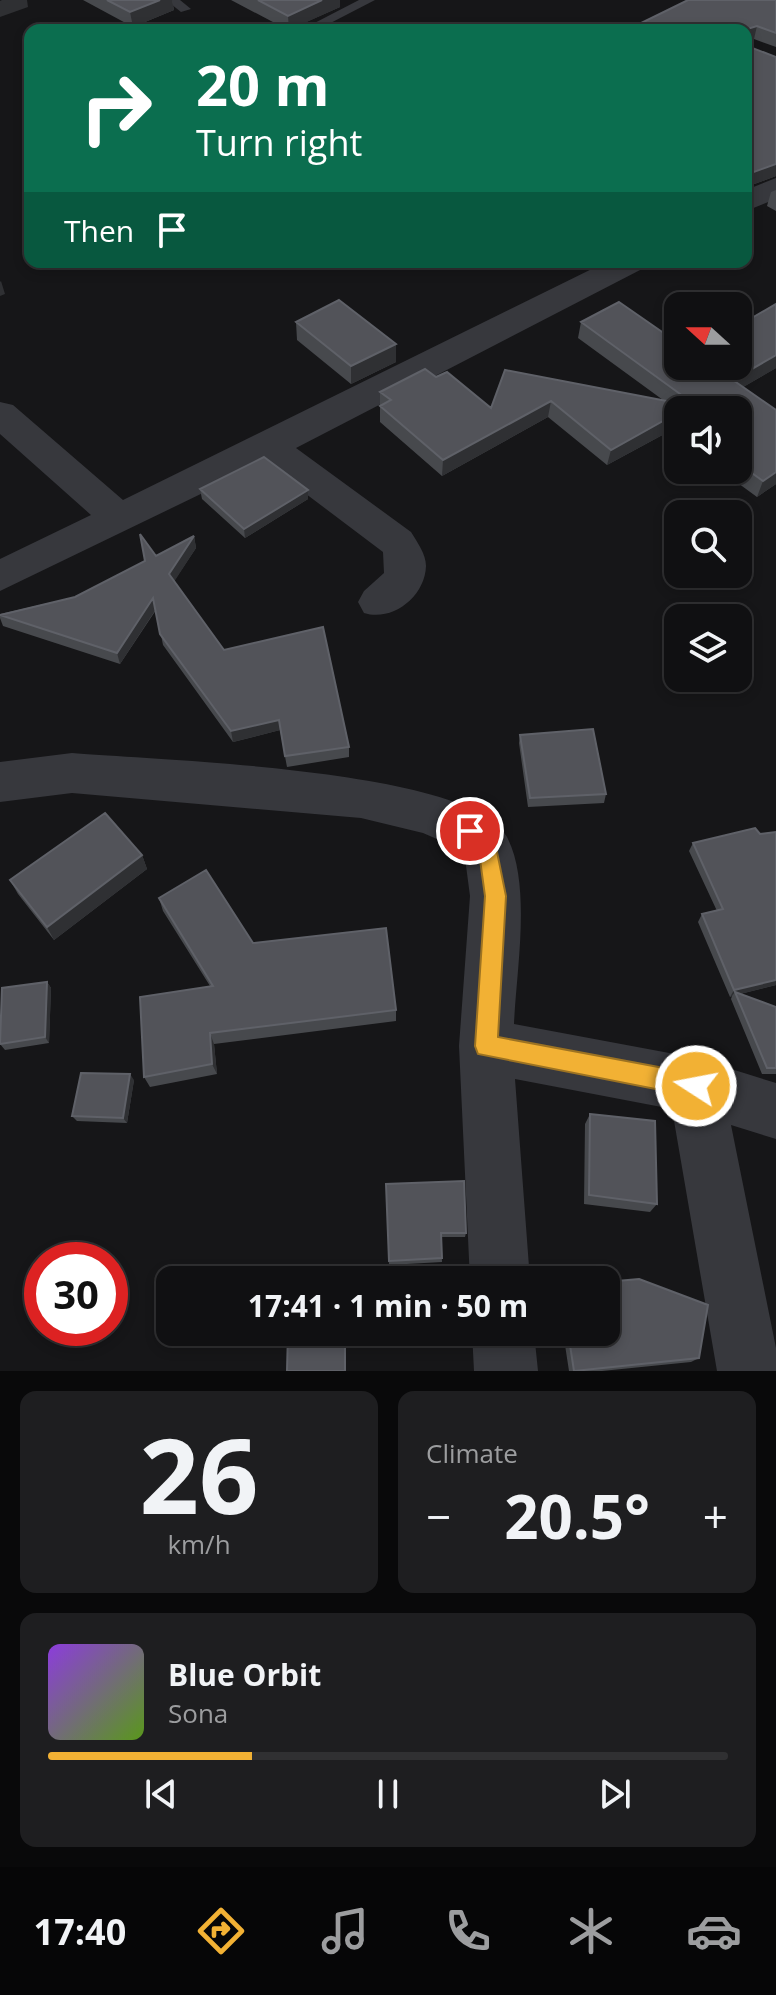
<!DOCTYPE html>
<html lang="en">
<head>
<meta charset="utf-8">
<style>
  :root { --surface:#101012; --page:#1e1e20; --text:#f1f3f6; --muted:#9c9d9f; --line:#303032; --accent:#f2b134 }
  body { margin:0; font-family:"Open Sans",sans-serif; background:var(--page); color:var(--text); height:100vh; display:flex; flex-direction:column; font-size:30px; white-space:nowrap }
  * { box-sizing:border-box; margin:0 }
  p { font-size:26px; color:var(--muted) }
  .icon { flex:none; width:44px; height:44px; fill:none; stroke:currentColor; stroke-width:2; stroke-linecap:round; stroke-linejoin:round }
  .map { position:relative; height:1371px; overflow:hidden }
  .side { display:flex; flex-direction:column; gap:20px; padding:20px; background:#09090a; flex:1 }
  .side>* { flex:none }
  .hud { position:absolute; left:24px; top:24px; width:728px; height:244px; border-radius:16px; box-shadow:0 4px 12px #0003,0 0 0 2px var(--line); background:#0b6e4f; color:#fff; overflow:hidden }
  .needle { width:52px; rotate:291deg }
  .tools { position:absolute; left:664px; top:292px; display:grid; gap:16px }
  .tools a { display:grid; place-items:center; width:88px; height:88px; border-radius:16px; background:var(--surface); box-shadow:0 4px 12px #0003,0 0 0 2px var(--line); font-size:40px }
  .speed { position:absolute; left:24px; top:1242px; display:flex; gap:16px; font-size:40px; font-weight:700; text-align:center }
  .speed>* { display:grid; place-content:center; width:104px; height:104px; border-radius:50%; background:var(--surface); box-shadow:0 4px 12px #0003,0 0 0 2px var(--line); line-height:1 }
  .speed .limit { border:12px solid #d22; background:#fff; color:#111 }
  .pin { position:absolute; display:grid; place-items:center; width:68px; height:68px; color:#fff; margin:-34px; border:4px solid #fff; border-radius:50%; box-shadow:0 2px 8px #0007 }
  .me { position:absolute; width:88px; margin:-44px; rotate:281deg; stroke-linejoin:round; filter:drop-shadow(0 0 6px #0008) }
  .turn { display:flex; align-items:center; gap:28px; height:168px; padding:0 40px; font-size:36px }
  .turn .icon { width:104px; height:104px; stroke-width:2.5 }
  .turn b { display:block; font-size:56px; line-height:68px }
  .then { display:flex; align-items:center; height:76px; padding:0 40px; background:#0003; gap:16px; font-size:30px }
  .big { font-size:60px; font-weight:700; line-height:1.1 }
  .side .card { flex:1; display:flex; flex-direction:column; justify-content:center; gap:12px; min-width:0; padding:0 28px; border-radius:16px; background:var(--page) }
  .side .dial { align-items:center; gap:0 }
  .dial b { font-size:104px; line-height:1 }
  .song { display:flex; align-items:center; gap:24px }
  .cover { width:96px; height:96px; border-radius:12px; background:linear-gradient(135deg,hsl(270 70% 55%),hsl(90 70% 35%)) }
  .played { height:8px; border-radius:4px; background:linear-gradient(90deg,var(--accent) 30%,var(--line) 30%) }
  .keys { display:flex; justify-content:space-around; direction:ltr }
  .heat { display:flex; justify-content:space-between; align-items:center; font-size:44px; direction:ltr }
  .side .tiles { flex:1; display:grid; gap:20px; grid-template-columns:1fr 1fr }
  .card:last-child { grid-column:span 2 }
  .trip { position:absolute; left:156px; top:1266px; width:464px; height:80px; border-radius:16px; background:var(--surface); box-shadow:0 4px 12px #0003,0 0 0 2px var(--line); font-weight:700; line-height:80px; text-align:center }
  .tabs { display:flex; height:128px; justify-content:space-around; align-items:center; background:#060607; color:var(--muted) }
  .tabs .icon { width:56px; height:56px }
  .tabs .on { color:var(--accent) }
  .tabs b { font-size:36px; color:var(--text) }
  .map>svg:first-child { display:block }
</style>
</head>
<body>
<div class="map">
<svg width="776" height="1371" viewBox="0 0 776 1371">
  <rect width="100%" height="100%" fill="#161618"/>
  <g fill="none" stroke-linecap="round" stroke-linejoin="round">
    <!-- service -->
    <path fill="#37383d" fill-rule="evenodd" d="M166 0H180L191 9 181 12Z
      M359 0H375L317 30H301Z"/>
    <!-- minor -->
    <path fill="#37383d" fill-rule="evenodd" d="M776 178V199L746 211V190Z
      M606 262H647L642 269 296 448 411 532C417 542 426 554 426 566 425 597 392 622 364 613L358 602 364 591 384 573 383 552 265 463 0 591V559L91 515 0 434V402L13 405 123 500Z
      M72 753C151 760 472 768 507 837 532 885 516 972 514 1024L696 1058 776 1083V1139L731 1125 776 1348V1371H717L672 1109 515 1079 530 1280H470L459 1046 470 896 465 858 453 846 423 833 361 818 72 793 0 802V762Z
      M472 1332H534L538 1371H474Z"/>
  </g>
  <!-- wall -->
  <path fill="#47494d" d="M83 0H172L174 10 133 27Z
    M231 0H340V7L288 30Z
    M776 0V47L754 39 747 41V46L776 57V176L746 187V30Z
    M776 190V211L767 206 771 192Z
    M776 304V368L743 387 776 484 757 497 720 470H738V410H678V439L668 432 607 465 548 417 442 476 380 422V392L436 377 491 408 505 370 663 400 578 338 581 322 678 366Z
    M296 322 396 362 351 384 297 340Z
    M200 489 308 490V499L245 538 202 499Z
    M194 536 196 548 174 581 224 650 349 747V757L287 767 280 730 233 742 163 645 156 610 120 664 3 626 0 618V614L75 597Z
    M520 735 606 794 604 803 528 807 519 743Z
    M776 832V985L740 994 776 1007V1074H762L731 999 732 996 730 997 698 922 702 914 717 911 689 851 693 843Z
    M142 855 147 869 54 940 18 894 10 880Z
    M159 898 396 1010V1021L214 1044 217 1074 150 1087 144 1077 210 986 163 911Z
    M47 982 51 988 49 1043 5 1050 0 1044Z
    M134 1080 127 1123 77 1121 72 1116Z
    M590 1114 657 1204 650 1212 584 1204 585 1124Z
    M386 1184 466 1233 465 1237H441L442 1262 389 1265Z
    M563 1332H606L699 1358 691 1362 602 1371H569Z"/>
  <!-- shaded-wall -->
  <path fill="#2f3033" d="M2 0H27L28 7 0 17V1Z
    M160 0H172L174 10 133 27 130 12Z
    M322 0H340V7L289 30 288 16Z
    M757 26 754 39 746 42 747 29Z
    M776 164V176L746 187V180L748 174Z
    M1 281 5 294 0 296V282Z
    M396 344V362L351 384V366Z
    M776 355V368L728 396 733 380Z
    M551 401 548 417 442 476 443 460Z
    M672 416 668 432 607 465 611 450Z
    M776 472V484L757 497 763 481Z
    M308 490V499L245 538 244 529Z
    M194 536 196 548 172 585 169 574Z
    M153 598 156 609 120 664 117 653Z
    M279 720 280 730 233 742 231 731Z
    M142 855 147 869 54 940 47 927Z
    M776 980V985L736 995 735 992 732 996 730 997 734 990Z
    M47 982 51 988 49 1043 45 1037Z
    M210 1033 214 1044 217 1074 212 1064Z
    M130 1074 134 1080 127 1123 123 1118Z"/>
  <!-- building -->
  <path fill="#525359" stroke="#5f6168" stroke-width="2" d="M107 0H160L130 12Z
    M258 0H322L288 16Z
    M688 0H776V33L757 26 747 29V46L776 57V164L748 174 747 178 746 30H627Z
    M339 300 396 344 351 366 296 322Z
    M619 302 678 343V366H738V326L776 304V355L733 380 776 410V472L763 481 738 463V410H678V421L672 416 611 450 551 401 443 460 380 406 391 400 380 392 425 369 436 377 447 372 491 408 505 370 698 407 581 322Z
    M264 457 308 490 244 529 200 489Z
    M140 534 156 556 194 536 169 574 224 650 323 627 349 747 285 756 279 720 231 731 160 634 153 598 117 653 0 615 75 597 145 561Z
    M593 729 606 794 530 798 520 735Z
    M105 813 142 855 47 927 10 880Z
    M755 828 760 834 776 832V980L734 990 702 914 723 909 693 843Z
    M206 870 253 943 386 928 396 1010 210 1033 212 1064 144 1077 140 997 213 986 159 898Z
    M47 982 45 1037 0 1044 2 988Z
    M735 992 776 1007V1068H767Z
    M81 1073 130 1074 123 1118 72 1116Z
    M590 1114 655 1121 657 1204 589 1195Z
    M464 1181 466 1233H441L442 1258 389 1261 386 1184Z
    M639 1279 708 1305 699 1358 574 1371 568 1332H606V1282Z
    M288 1332H345V1371H287Z"/>
  <!-- route -->
  <path fill="#f2b134" stroke="#9d7322" stroke-width="2" d="M470 822 495 842 506 896 498 1037 696 1074 704 1078 708 1086 704 1094 696 1097 478 1054 475 1046 485 896 479 852 460 831Z"/>
</svg>
<div class="tools">
<a><svg class="needle" viewBox="-14 -14 28 28"><path d="M0-13l5 13h-10z" fill="#e53935"/><path d="M0 13l5-13h-10z" fill="#9c9d9f"/></svg></a>
<a><svg class="icon" aria-label="sound" viewBox="0 0 24 24"><path d="M4 9h4l5-4v14l-5-4H4zM17 9q2 3 0 6"/></svg></a>
<a><svg class="icon" aria-label="search" viewBox="0 0 24 24"><circle cx="10" cy="10" r="6"/><path d="M15 15l6 6"/></svg></a>
<a><svg class="icon" aria-label="layers" viewBox="0 0 24 24"><path d="M12 4l9 5-9 5-9-5zM3 14l9 5 9-5"/></svg></a>
</div>
<div class="speed"><div class="limit">30</div></div>
<div class="pin" style="left:470px;top:831px;background:#d93025"><svg class="icon" aria-label="arrive" viewBox="0 0 24 24"><path d="M6 21V4h12l-3 4 3 4H6"/></svg></div>
<svg class="me" style="left:696px;top:1086px" viewBox="-20 -20 40 40"><circle r="17" fill="#f2b134" stroke="#fff" stroke-width="3"/><path d="M0-11L8 9 0 5-8 9z" fill="#fff"/></svg>
<div class="trip">17:41 · 1 min · 50 m</div>
<div class="hud">
<div class="turn"><svg class="icon" aria-label="right" viewBox="0 0 24 24"><path d="M7 20v-9h11M14 6l5 5-5 5"/></svg><div><b>20 m</b>Turn right</div></div>
<div class="then">Then<svg class="icon" aria-label="arrive" viewBox="0 0 24 24"><path d="M6 21V4h12l-3 4 3 4H6"/></svg></div>
</div>
</div>
<section class="side">
<div class="tiles">
<div class="card dial"><b>26</b><p>km/h</p></div>
<div class="card"><p>Climate</p>
<div class="heat"><a>−</a><b class="big">20.5°</b><a>+</a></div>
</div>
<div class="card">
<div class="song"><i class="cover"></i><div><b>Blue Orbit</b><p>Sona</p></div></div>
<div class="played"></div>
<div class="keys"><svg class="icon" aria-label="previous" viewBox="0 0 24 24"><path d="M18 5L8 12l10 7zM5 5v14"/></svg><svg class="icon" aria-label="pause" viewBox="0 0 24 24"><path d="M8 5v14M16 5v14"/></svg><svg class="icon" aria-label="next" viewBox="0 0 24 24"><path d="M6 5l10 7-10 7zM19 5v14"/></svg></div>
</div>
</div>
</section>
<nav class="tabs">
<b>17:40</b>
<svg class="icon on" aria-label="directions" viewBox="0 0 24 24"><path d="M12 3l9 9-9 9-9-9zM9 14v-3h6M13 9l2 2-2 2"/></svg>
<svg class="icon" aria-label="music" viewBox="0 0 24 24"><path d="M9 18V5l10-2v13"/><circle cx="6" cy="18" r="3"/><circle cx="16" cy="16" r="3"/></svg>
<svg class="icon" aria-label="phone" viewBox="0 0 24 24"><path d="M5 4h4l2 5-3 2q2 4 5 5l2-3 5 2v4C11 20 4 13 5 4z"/></svg>
<svg class="icon" aria-label="climate" viewBox="0 0 24 24"><path d="M12 3v18M4 7l16 10M4 17L20 7"/></svg>
<svg class="icon" aria-label="car" viewBox="0 0 24 24"><path d="M5 17H2v-5l4-1 3-4h7l3 4 3 1v5h-3M9 17h6M6 11h13"/><circle cx="7" cy="17" r="2"/><circle cx="17" cy="17" r="2"/></svg>
</nav>
</body>
</html>
